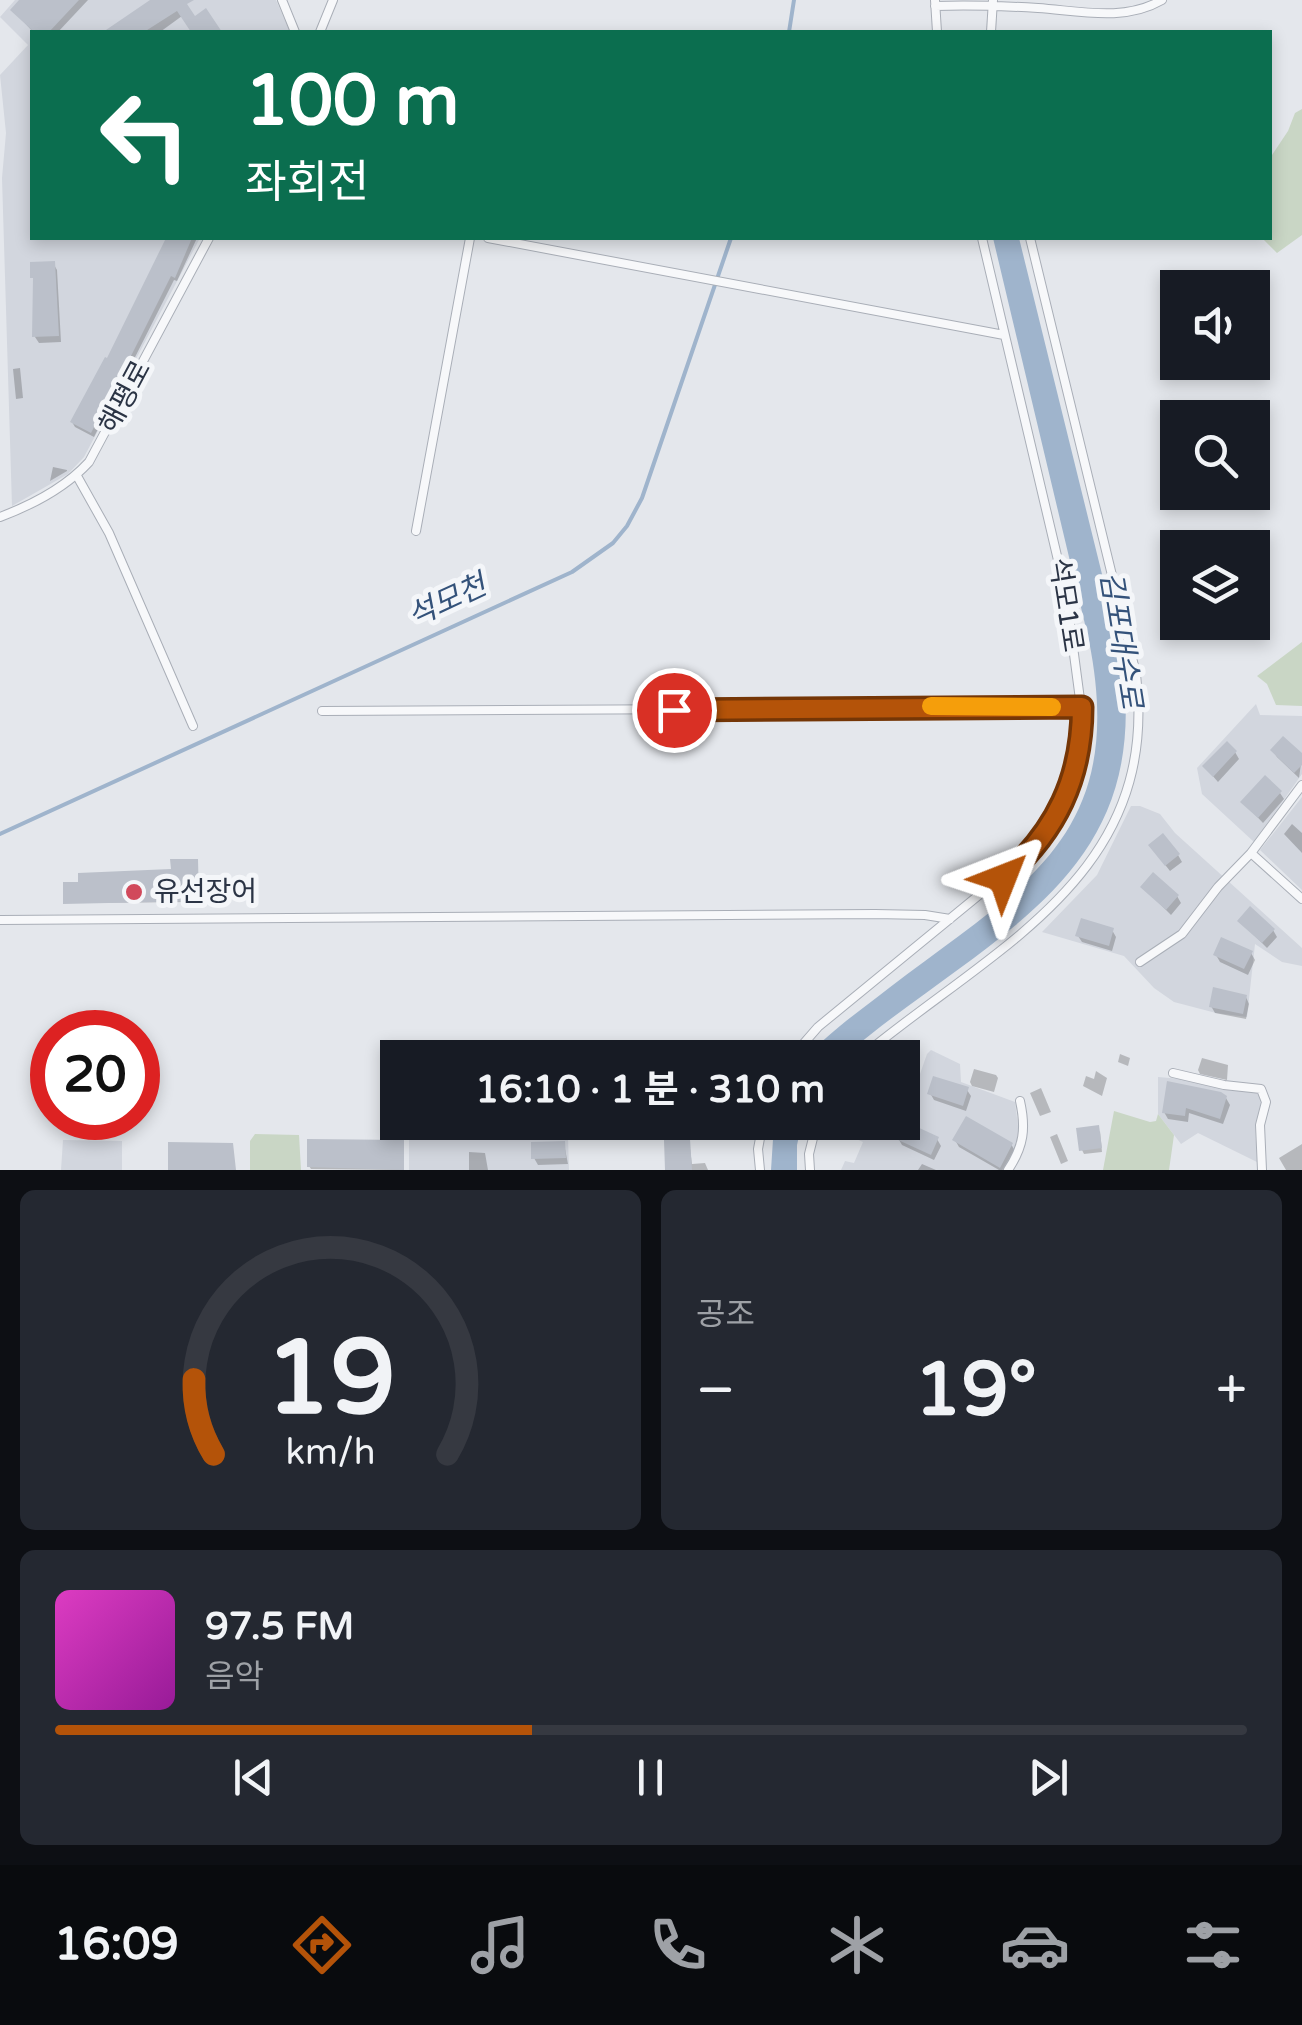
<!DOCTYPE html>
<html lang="ko">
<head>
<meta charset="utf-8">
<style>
  :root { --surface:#171b24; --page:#242831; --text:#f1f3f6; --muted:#9ea1a6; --line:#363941; --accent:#b45309 }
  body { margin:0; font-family:"Varela Round","Noto Sans KR",sans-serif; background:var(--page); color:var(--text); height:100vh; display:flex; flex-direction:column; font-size:38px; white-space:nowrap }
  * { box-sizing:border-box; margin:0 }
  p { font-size:32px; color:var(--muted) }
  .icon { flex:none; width:55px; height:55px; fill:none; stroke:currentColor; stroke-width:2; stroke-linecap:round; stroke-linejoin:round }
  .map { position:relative; height:1170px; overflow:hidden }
  .panel { display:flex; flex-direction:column; gap:20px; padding:20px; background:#0d0f14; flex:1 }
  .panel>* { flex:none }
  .hud { position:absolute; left:30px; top:30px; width:1242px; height:210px; border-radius:0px; box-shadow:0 5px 15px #0003; background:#0b6e4f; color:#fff; overflow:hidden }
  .fabs { position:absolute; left:1160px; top:270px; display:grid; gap:20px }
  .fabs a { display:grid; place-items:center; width:110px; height:110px; border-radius:0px; background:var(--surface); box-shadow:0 5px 15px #0003; font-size:50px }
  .speed { position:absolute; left:30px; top:1010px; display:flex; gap:20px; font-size:50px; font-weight:700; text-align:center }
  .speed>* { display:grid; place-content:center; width:130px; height:130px; border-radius:50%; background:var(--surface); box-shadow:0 5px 15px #0003; line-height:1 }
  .speed .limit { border:15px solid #d22; background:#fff; color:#111 }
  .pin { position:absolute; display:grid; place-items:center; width:85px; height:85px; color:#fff; margin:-42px; border:5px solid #fff; border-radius:50%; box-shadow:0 2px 10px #0007 }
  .me { position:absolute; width:110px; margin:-55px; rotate:45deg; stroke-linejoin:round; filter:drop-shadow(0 0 8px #0008) }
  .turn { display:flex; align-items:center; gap:35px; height:210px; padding:0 50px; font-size:45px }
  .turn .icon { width:130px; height:130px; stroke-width:2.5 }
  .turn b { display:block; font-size:70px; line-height:85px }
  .big { font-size:75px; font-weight:700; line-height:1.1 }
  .panel .tile { flex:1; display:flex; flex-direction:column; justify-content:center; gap:15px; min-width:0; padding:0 35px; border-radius:15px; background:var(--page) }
  .panel .dial { align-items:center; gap:0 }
  .dial svg { height:260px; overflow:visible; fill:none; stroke:var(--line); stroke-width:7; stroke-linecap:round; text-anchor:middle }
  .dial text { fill:var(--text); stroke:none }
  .song { display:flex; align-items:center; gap:30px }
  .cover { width:120px; height:120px; border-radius:15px; background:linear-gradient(135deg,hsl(310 70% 55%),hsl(300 70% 35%)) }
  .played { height:10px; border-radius:5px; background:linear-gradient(90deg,var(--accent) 40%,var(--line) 40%) }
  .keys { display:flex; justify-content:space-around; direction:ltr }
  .heat { display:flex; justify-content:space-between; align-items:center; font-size:55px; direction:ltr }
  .panel .tiles { flex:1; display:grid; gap:20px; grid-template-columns:1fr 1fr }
  .tile:last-child { grid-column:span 2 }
  .trip { position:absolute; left:380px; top:1040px; width:540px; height:100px; border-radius:0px; background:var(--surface); box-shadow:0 5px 15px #0003; font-weight:700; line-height:100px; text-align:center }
  .menu { display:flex; height:160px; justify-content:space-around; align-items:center; background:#090b0e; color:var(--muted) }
  .menu .icon { width:70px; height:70px }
  .menu .active { color:var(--accent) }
  .menu b { font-size:45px; color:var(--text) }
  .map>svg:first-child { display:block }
</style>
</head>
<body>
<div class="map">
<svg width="1302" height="1170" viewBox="0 0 1302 1170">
  <rect width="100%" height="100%" fill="#e4e7ec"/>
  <!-- built -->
  <path fill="#d2d6de" d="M15 0H276L290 32H32V238H200L84 457 68 474 12 506 2 178 6 133 0 75 28 45 0 17Z
    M1256 704 1260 715 1302 716V774L1254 842 1202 794 1197 768Z
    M1302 797V890L1260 850Z
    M1131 806H1140L1160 814 1175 833 1302 948V966L1282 962 1255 944 1247 1017 1216 1013 1174 1002 1154 988 1124 956 1042 932 1097 875Z
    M931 1050 960 1064 961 1082 1015 1102 1019 1134 1017 1145 1002 1170H841L845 1161 854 1163 863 1142 831 1128 819 1130 822 1123 902 1122 903 1111 908 1108 927 1054Z
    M1158 1077 1181 1079 1233 1091H1257L1262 1098 1255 1126 1257 1162 1198 1133 1181 1144 1158 1114Z
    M409 1137H568L569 1170H409Z
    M63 1140 122 1141V1170H61Z"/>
  <!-- green -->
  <path fill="#c9d6c5" d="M1302 109V235L1277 253 1262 238H1270V158L1288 131 1295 113Z
    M1302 642V706L1276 705 1267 684 1257 676Z
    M1114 1111 1150 1122 1156 1121 1158 1114 1174 1135 1169 1170H1103Z
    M255 1134 299 1135 301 1170H250V1141Z"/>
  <!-- water -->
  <path fill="#9fb4cc" d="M993 238H1019L1119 643C1162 878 992 930 843 1057H807C830 1031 861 1010 889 988 1024 885 1128 836 1089 641Z
    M774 1124 802 1123 797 1145V1170H771Z"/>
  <!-- shadow -->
  <path fill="#0003" d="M22 0H88L58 32H33L13 10Z
    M155 0H182L194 19 206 12 219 32H193L182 16 160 32H106Z
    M171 238H197L177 281 174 280 127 373 129 376 123 387 120 385 94 437 75 427 72 422 108 361Z
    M53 263 57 270 61 342 39 343 35 337 36 282Z
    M20 368 23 398 16 399 13 369Z
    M53 467 67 470V471L50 481Z
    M1273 751 1302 757 1299 778 1277 757Z
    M1235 752 1239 759 1218 782 1205 767Z
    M1280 793 1284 799 1263 823 1243 802Z
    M1292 824 1302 833V853L1284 834Z
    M1155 852 1178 855 1182 862 1170 871Z
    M197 862 198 902 66 903 173 871Z
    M1143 887 1177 896 1181 903 1171 915Z
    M1240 921 1273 930 1277 937 1267 948Z
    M1112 930 1116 937 1112 951 1082 942 1078 936Z
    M1251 953 1255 960 1248 975 1220 962 1216 955Z
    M1246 997 1249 1004 1246 1019 1215 1013 1211 1006Z
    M1120 1054 1130 1058 1128 1066 1118 1062Z
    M1202 1058 1228 1065 1227 1080 1200 1074 1198 1070Z
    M974 1069 996 1075 998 1078 994 1092 972 1086 970 1082Z
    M1096 1071 1107 1078 1102 1096 1083 1086 1086 1076 1094 1079Z
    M1041 1088 1051 1112 1040 1116 1030 1093Z
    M967 1090 971 1096 966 1111 934 1100 930 1093Z
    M1226 1098 1230 1105 1223 1124 1189 1113 1188 1122 1168 1119 1164 1112Z
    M1100 1131 1102 1152 1084 1154 1082 1150Z
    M1057 1134 1068 1161 1061 1164 1050 1137Z
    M898 1138 937 1139 941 1146 934 1160 902 1145Z
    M955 1140 1011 1144 1015 1151 1006 1170H999L959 1147Z
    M689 1141 692 1164 705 1163 708 1170H667Z
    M564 1144 568 1164 538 1165 534 1158Z
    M1302 1144V1170H1286L1279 1158Z
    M404 1146V1170L311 1169 309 1166Z
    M469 1152 485 1153 488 1170H469Z
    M922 1164 936 1170H918Z"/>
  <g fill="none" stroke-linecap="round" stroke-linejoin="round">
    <!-- stream -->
    <path stroke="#9fb4cc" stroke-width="4" d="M789 32 794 0
      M0 834 572 572 613 543 627 526 642 498 731 238"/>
  </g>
  <!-- building -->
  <path fill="#bbc0ca" d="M19 0H79L49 32H34L10 10Z
    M150 0H194L187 4 195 16 206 8 222 32H191L177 11 144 32H103Z
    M166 238H192L175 278 171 276 125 368 127 369 120 384 117 382 91 433 70 422 105 357 107 358Z
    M55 261 59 336 32 337 33 278H30V262Z
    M1283 736 1302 753V765L1294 773 1270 750Z
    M1227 741 1237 751 1213 777 1202 766Z
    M1265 775 1282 791 1258 818 1240 802Z
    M1163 833 1180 854 1165 866 1148 845Z
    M170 859H198L199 901 63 904V882H78V873L171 869Z
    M1153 872 1179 895 1166 910 1140 887Z
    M1250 906 1275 929 1262 943 1237 921Z
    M1081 918 1114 928 1109 946 1075 936Z
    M1221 937 1253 951 1244 969 1213 955Z
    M1213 987 1247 995 1243 1014 1209 1007Z
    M933 1076 969 1087 963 1106 927 1094Z
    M1167 1081 1221 1092 1227 1096 1220 1119 1186 1108 1185 1116 1162 1113Z
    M966 1116 1013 1143 1000 1168 952 1140Z
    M904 1121 939 1137 931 1155 896 1139Z
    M1099 1125 1102 1148 1079 1151 1076 1128Z
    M307 1139 404 1140V1170L307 1167Z
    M690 1139 692 1170H665L664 1140Z
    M565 1141 566 1158 531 1159V1142Z
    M168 1142 233 1143 236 1170H168Z"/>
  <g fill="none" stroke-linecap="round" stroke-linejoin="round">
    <defs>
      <path id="lane" d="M282 0 295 32
        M935 0 937 32
        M935 6C969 5 1005 6 1038 8 1080 11 1124 22 1162 0
        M320 32 333 0
        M991 32 993 0
        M488 238 1004 335
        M77 476 109 533 193 726
        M0 517C32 505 66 487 89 462L209 238
        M416 531 470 238
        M322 711 1081 707
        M1251 853 1302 785
        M0 920 875 914 925 915 950 919
        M1140 962 1182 934 1218 887 1251 853 1302 899
        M791 1058 818 1027 1029 854 1059 813 1080 751 1081 707 1066 594 982 238
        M860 1058C991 948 1161 877 1136 674L1030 238
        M1173 1073 1224 1085 1261 1089 1266 1102 1260 1125 1262 1170
        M760 1170 758 1149 763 1122
        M810 1170 809 1154 817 1122
        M1008 1170C1024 1146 1026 1128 1020 1101"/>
    </defs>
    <!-- lane casing -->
    <use href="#lane" stroke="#a9aeb7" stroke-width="10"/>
    <!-- lane -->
    <use href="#lane" stroke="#f7f8fa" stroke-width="8"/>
  </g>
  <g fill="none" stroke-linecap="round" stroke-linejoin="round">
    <defs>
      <path id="route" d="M674 710 1082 707C1082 778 1056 832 1003 878"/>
    </defs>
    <!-- route casing -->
    <use href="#route" stroke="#753606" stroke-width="25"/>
    <!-- route -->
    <use href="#route" stroke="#b45309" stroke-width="18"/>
    <!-- slow -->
    <path stroke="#f59e0b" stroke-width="18" d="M931 706 1052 707"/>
  </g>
  <!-- markers -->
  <circle fill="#d1495b" stroke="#f4f6f9" stroke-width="4" cx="134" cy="892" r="10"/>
  <g text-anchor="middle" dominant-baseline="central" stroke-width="10" stroke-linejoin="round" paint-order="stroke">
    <!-- street labels -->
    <g font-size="28" fill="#2b3445" stroke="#f4f6f9">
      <text transform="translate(125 397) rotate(-62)">해평로</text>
      <text transform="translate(1066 605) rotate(81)">석모1로</text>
    </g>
    <!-- poi labels -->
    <g font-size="28" fill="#2b3445" stroke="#f4f6f9" text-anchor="start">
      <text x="154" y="892">유선장어</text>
    </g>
    <!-- water labels -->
    <g font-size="30" font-style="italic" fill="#34527a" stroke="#f4f6f9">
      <text transform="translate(447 601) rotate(-25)">석모천</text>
      <text transform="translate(1121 640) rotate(81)">김포대수로</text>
    </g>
  </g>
</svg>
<div class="fabs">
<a><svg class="icon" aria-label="sound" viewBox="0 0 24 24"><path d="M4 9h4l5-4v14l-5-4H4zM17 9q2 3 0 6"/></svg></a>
<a><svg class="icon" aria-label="search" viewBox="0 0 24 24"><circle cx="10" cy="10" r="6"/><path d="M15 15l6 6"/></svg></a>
<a><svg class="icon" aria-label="layers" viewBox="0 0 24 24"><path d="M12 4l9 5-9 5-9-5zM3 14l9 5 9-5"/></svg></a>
</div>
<div class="speed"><div class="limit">20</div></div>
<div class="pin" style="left:674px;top:710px;background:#d93025"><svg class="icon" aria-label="arrive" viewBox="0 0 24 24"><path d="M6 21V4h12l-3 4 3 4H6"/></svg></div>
<svg class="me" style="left:1003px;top:878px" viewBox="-20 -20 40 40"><path d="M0-17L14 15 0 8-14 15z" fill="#b45309" stroke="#fff" stroke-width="4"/></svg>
<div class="trip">16:10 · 1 분 · 310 m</div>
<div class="hud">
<div class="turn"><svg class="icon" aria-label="left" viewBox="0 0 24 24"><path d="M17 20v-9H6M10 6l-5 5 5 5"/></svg><div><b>100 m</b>좌회전</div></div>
</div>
</div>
<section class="panel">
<div class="tiles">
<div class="tile dial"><svg viewBox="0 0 100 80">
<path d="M14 69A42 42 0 1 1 86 69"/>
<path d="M14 69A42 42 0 0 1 8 46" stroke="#b45309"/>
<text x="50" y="56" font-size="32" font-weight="700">19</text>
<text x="50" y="72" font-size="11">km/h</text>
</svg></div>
<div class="tile"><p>공조</p>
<div class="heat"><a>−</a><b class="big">19°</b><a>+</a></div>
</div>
<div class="tile">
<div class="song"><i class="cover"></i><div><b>97.5 FM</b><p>음악</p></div></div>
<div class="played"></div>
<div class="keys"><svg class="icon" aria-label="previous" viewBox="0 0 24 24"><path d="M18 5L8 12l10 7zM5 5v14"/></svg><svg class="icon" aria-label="pause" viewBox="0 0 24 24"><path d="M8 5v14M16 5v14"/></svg><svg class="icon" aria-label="next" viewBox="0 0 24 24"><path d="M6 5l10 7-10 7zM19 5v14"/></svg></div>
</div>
</div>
</section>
<nav class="menu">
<b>16:09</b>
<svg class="icon active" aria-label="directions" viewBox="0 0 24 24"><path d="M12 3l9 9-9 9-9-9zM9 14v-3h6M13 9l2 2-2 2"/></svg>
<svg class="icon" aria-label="music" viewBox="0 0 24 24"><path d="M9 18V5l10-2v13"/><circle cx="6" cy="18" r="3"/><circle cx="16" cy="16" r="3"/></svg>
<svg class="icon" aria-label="phone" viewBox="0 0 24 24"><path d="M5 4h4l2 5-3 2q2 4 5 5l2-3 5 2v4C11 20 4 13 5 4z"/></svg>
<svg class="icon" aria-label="climate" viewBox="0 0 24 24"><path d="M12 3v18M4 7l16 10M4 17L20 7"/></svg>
<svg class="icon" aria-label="car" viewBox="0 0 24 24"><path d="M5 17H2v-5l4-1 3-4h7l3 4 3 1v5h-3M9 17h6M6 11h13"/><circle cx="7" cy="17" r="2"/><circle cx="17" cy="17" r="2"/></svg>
<svg class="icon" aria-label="filters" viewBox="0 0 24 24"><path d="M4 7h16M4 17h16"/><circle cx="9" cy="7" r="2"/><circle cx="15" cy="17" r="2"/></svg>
</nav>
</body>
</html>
